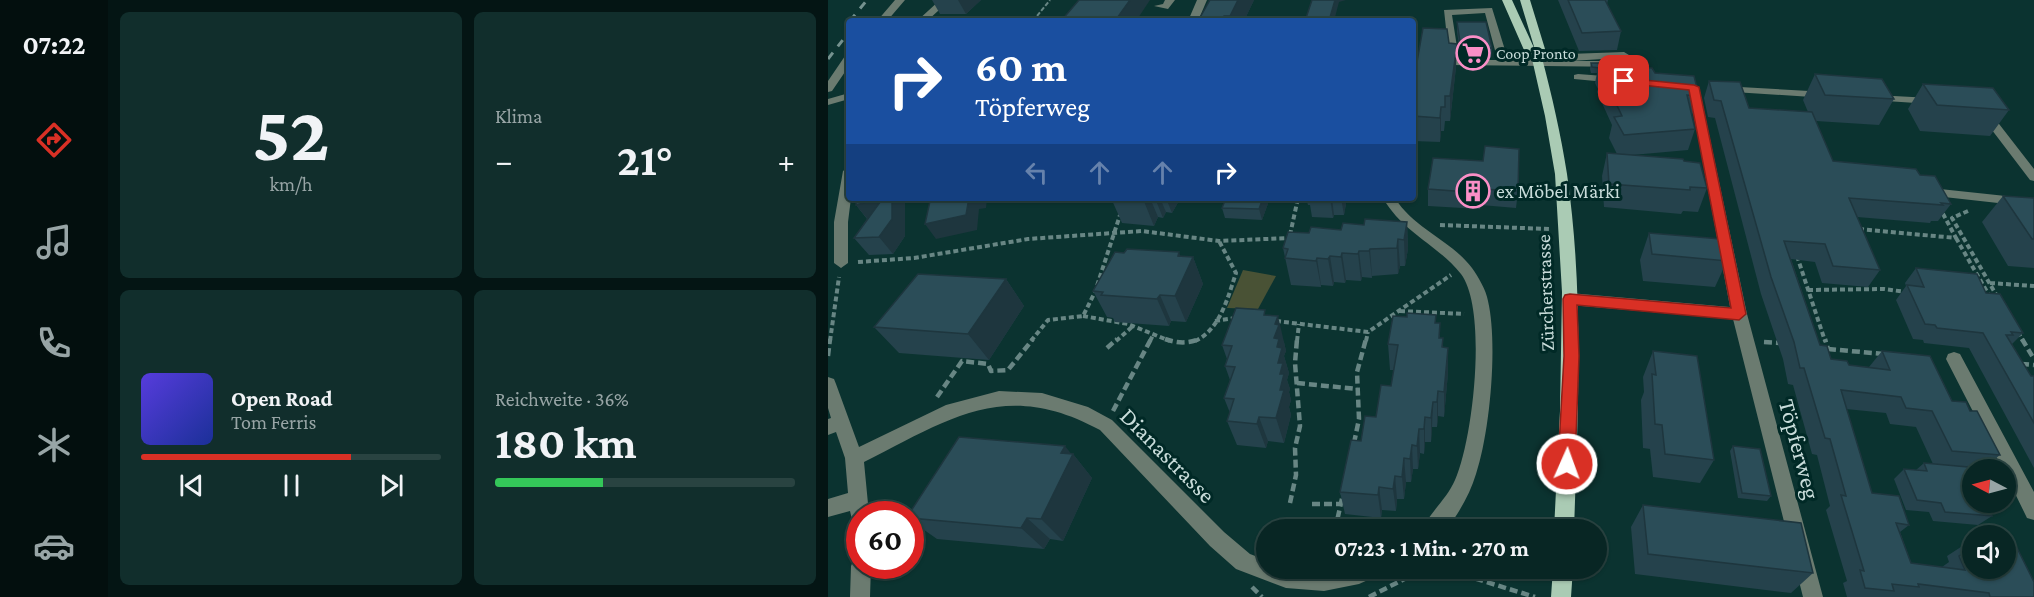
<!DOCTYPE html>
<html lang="de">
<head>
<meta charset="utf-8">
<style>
  :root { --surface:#082624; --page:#112e2c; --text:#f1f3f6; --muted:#98a5a6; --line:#294341; --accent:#d93025 }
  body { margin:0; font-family:"Crimson Pro",serif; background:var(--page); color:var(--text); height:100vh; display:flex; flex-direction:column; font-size:22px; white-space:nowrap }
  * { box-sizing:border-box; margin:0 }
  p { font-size:20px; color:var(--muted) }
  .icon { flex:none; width:33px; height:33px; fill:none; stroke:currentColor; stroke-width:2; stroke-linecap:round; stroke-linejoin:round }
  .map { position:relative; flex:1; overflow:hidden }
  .drawer { display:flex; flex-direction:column; gap:12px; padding:12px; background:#041514; width:720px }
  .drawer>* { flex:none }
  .top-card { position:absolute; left:18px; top:18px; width:570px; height:183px; border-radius:6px; box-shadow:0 2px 4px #0004,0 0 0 2px var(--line); background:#1a4fa0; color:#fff; overflow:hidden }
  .needle { width:39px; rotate:276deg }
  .controls { position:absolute; left:1134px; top:459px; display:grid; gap:12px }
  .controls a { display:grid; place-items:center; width:54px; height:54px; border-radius:50%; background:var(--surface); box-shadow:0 2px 4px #0004,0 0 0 2px var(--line); font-size:30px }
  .speed { position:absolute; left:18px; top:501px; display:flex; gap:12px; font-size:30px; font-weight:700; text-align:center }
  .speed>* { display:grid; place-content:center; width:78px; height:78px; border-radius:50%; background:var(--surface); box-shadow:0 2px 4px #0004,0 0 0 2px var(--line); line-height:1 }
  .speed .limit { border:9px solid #d22; background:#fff; color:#111 }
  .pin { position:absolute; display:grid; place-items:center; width:51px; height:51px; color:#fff; margin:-26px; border-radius:12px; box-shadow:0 3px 9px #0006 }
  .me { position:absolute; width:66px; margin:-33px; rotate:2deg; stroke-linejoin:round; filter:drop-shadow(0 0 4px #0008) }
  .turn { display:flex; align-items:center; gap:21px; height:126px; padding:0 30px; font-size:27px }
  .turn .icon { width:78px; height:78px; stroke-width:2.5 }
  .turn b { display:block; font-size:42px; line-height:51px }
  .lanes { display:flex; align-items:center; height:57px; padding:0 30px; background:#0003; justify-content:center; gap:30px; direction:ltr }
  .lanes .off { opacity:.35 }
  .big { font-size:45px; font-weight:700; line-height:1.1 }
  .drawer .tile { flex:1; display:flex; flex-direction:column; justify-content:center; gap:9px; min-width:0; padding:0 21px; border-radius:9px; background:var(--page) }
  .drawer .dial { align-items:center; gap:0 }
  .dial b { font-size:78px; line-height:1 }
  .song { display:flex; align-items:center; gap:18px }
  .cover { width:72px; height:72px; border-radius:9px; background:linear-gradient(135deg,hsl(250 70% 55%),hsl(230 70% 35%)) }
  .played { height:6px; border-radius:3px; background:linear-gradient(90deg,var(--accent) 70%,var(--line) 70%) }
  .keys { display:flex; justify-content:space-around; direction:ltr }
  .heat { display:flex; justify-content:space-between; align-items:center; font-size:33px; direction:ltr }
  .charge { height:9px; border-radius:4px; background:linear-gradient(90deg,#34c759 36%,var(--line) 0) }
  .drawer .tiles { flex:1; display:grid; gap:12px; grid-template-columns:repeat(2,1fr) }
  .trip { position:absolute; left:428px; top:519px; width:351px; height:60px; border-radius:30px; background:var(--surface); box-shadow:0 2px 4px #0004,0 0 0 2px var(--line); font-weight:700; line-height:60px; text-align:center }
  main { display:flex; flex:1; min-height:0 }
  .tabs { display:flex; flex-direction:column; width:108px; justify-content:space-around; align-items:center; background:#030f0e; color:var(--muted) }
  .tabs .icon { width:42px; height:42px }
  .tabs .selected { color:var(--accent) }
  .tabs b { font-size:27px; color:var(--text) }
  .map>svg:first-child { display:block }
</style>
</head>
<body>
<main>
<nav class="tabs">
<b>07:22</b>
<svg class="icon selected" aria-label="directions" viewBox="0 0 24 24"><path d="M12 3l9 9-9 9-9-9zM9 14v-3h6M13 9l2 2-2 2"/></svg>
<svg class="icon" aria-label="music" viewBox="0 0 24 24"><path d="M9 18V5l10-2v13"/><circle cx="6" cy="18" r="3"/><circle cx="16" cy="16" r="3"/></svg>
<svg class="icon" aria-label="phone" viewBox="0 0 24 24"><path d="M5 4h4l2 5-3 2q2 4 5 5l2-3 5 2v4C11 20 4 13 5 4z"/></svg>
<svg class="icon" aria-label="climate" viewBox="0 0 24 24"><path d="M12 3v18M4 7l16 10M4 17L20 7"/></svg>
<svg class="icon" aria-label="car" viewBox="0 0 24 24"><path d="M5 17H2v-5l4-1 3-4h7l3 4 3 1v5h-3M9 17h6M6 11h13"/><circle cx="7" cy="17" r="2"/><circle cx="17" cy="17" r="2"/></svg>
</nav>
<section class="drawer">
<div class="tiles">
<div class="tile dial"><b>52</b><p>km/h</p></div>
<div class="tile"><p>Klima</p>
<div class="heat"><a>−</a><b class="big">21°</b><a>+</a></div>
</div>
<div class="tile">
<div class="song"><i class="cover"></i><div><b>Open Road</b><p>Tom Ferris</p></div></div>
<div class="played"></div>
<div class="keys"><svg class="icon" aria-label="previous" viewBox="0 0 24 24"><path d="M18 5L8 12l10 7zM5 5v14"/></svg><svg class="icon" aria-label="pause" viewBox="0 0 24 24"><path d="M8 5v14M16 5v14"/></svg><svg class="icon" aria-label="next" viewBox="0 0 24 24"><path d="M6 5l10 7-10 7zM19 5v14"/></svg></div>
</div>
<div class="tile"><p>Reichweite · 36%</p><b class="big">180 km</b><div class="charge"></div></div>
</div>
</section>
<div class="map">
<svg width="1206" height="597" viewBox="0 0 1206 597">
  <rect width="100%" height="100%" fill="#0b3330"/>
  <!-- green -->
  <path fill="#495235" d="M415 270 448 276 430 309 399 308Z"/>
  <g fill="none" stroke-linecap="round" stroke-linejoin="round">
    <!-- path-far2 -->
    <path stroke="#688684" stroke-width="2" stroke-dasharray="4.5 2" stroke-linecap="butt" d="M205 21 222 0"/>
    <!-- path-far1 -->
    <path stroke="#688684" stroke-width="4" stroke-dasharray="5 3" stroke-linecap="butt" d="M1140 211 1124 218 1170 298
      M612 225 721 229
      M1031 229 1128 238 1114 212
      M462 235 470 198
      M1128 238 1162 297
      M969 256 997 341
      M30 262 86 258 200 239 314 231 391 241 461 238
      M1162 283 1206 286
      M980 290 1056 289 1078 292
      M572 311 636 314
      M255 316 300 324 342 341
      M387 321 407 318
      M448 321 540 332 623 275
      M1190 332 1195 341
      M2 341 11 277
      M203 341 220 320 255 316 267 292 292 215
      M288 341 305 326
      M322 341 325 335
      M367 341C392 330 400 297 408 273L391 241
      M469 341 471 324
      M538 341 540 332"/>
    <!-- path -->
    <path stroke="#688684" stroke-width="4.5" stroke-dasharray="8 4" stroke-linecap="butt" d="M337 339C349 343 359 344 371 339
      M1194 339 1206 359
      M936 342 952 343
      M279 348 289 339
      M995 349H1000L997 339
      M1000 349 1056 354
      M0 356 2 339
      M1193 364 1206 365
      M469 383 529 389
      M109 397 134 361 160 364 163 371 180 370 205 339
      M285 411 323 339
      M526 443 531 419 529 372 538 339
      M462 503 468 475 467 448 472 426 467 363 469 339
      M484 504H512
      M507 530 515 494
      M613 568 707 597
      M424 587 434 597
      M541 597 598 568"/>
    <!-- minor -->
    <path fill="#6b7b70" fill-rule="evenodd" d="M67 0H77L59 21H49Z
      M112 0H122L99 21H89Z
      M337 0H347L340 9 326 6 335 4Z
      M369 0H379L370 21H360Z
      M664 8 677 50 713 55 796 52 801 55 804 64 799 67 622 65 616 10ZM657 13 668 54 694 60H631L624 15ZM792 58 793 61H742Z
      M21 55V66L4 91 0 92V81L17 56Z
      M750 74 789 77 794 80 789 83 746 79V75Z
      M866 84 871 87 919 314 995 597H975L905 319 742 305 737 303 734 299 737 295 742 293 902 307 861 87Z
      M894 86 999 92 1004 95 999 98 890 91V87Z
      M21 93V99L0 105V99Z
      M1047 95 1103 98 1109 101 1103 104 1043 100 1042 98Z
      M1157 110 1161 111 1206 169V181L1202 180 1151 113Z
      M21 167V198H23L20 222V263L13 268 6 263V222L15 171Z
      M1112 189 1206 199V207L1107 196 1106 193Z
      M555 198H567C586 229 623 240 644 268 651 278 658 290 660 301 670 344 662 432 648 474 642 494 631 513 618 530H594C601 513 619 499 627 480 645 440 660 310 633 274 609 244 575 233 555 198Z
      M1126 352 1132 354 1206 492V520L1199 518 1178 475V470H1175L1118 359 1120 354Z
      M0 377 6 379 8 384 31 447 118 405 171 391 214 393 260 407 284 420 396 532 422 554 438 560V568L496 571 554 568 551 575 531 584 496 591 458 588 408 569 382 546 272 430C177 378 121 419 36 462L41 514H32V526L25 524 22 511 0 517V499L20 493 17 458 8 432 0 435V419L3 418 0 408Z
      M32 556V566H43L42 597H22L23 566 26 559Z"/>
    <!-- major -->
    <path fill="#aacbb4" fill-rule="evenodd" d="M674 0H684L707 50 692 0H702L717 49 714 58C724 96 733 135 739 174 756 291 750 411 746 530H726L732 411 734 292 727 174 717 116 704 59 696 50Z
      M725 568H745L743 597H723Z"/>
    <!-- rail -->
    <path stroke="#75928f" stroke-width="3" stroke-dasharray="8 8" stroke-linecap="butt" d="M22 21 39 0
      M0 59 21 32"/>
  </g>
  <!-- wall -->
  <path fill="#25424c" d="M104 0H153L138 14H112Z
    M426 0 416 21H370Z
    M730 0H780L779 4 793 31 789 50 751 51Z
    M629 22 664 48 663 58H633L629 32Z
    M621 43 628 67 622 121H617L616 131H613L612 142 585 141V84Z
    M807 56 812 67 871 96 864 115 867 129 860 150 804 155 856 161 879 188 870 212 855 211 853 214 776 207 774 176 779 153 789 154 781 138 784 125 769 92 770 89 767 83 769 73H763L762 69 763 63 800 64 806 61Z
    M987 74 1066 99 1051 125 988 121 1005 161 1092 175 1123 204 1110 221H1103L1102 223 1029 217 1052 270 1040 287 994 283 987 262 963 259 992 345 1003 359 1021 365 1041 367 1054 351 1124 401 1142 411 1172 455 1153 470 1141 469 1164 516 1150 525 1105 521 1101 512 1078 510 1066 479 1076 469 1088 470 1096 463 1105 464 1088 427 1062 424 1058 413 1018 409 1044 493 1081 525 1072 532 1083 563 1114 567 1121 562 1119 556 1139 543 1206 597H1019L1015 583 1019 581 998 510 1002 506 989 455 984 454 965 385 960 384 955 359 933 294 887 118 880 117 876 98 881 81 921 108 980 112 975 100Z
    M1095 84 1181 110 1162 136 1092 131 1080 109Z
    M605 158 690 191 688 208 653 205 652 209 600 206V189Z
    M1175 196 1206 198V268L1180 266 1154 222Z
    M223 198H259L255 200 224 199Z
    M283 198H359L358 200 352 199 344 213 338 212 335 218 330 217 326 226 294 223Z
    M398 198H442L434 220 397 218 394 208Z
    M478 198H519L516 215H506L505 218 484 217 482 205H480Z
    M28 205 77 236 65 254 41 255 26 238 39 219Z
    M579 222 580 249 577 266H572L570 274 544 276V278L534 277 533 281 518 280 517 283 506 282 505 286 493 285V287L463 285 455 248 481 233 513 230 536 225Z
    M821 233 899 261 887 287 815 281 812 260Z
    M353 256 365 257 375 284 358 322 343 321 341 326 287 322 285 318 279 317 265 291Z
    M1088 268 1158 293 1195 333 1184 344 1203 376H1206V468L1141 348 1096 343 1095 340 1085 339 1068 300 1078 286 1077 283Z
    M178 279 196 306 161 360 71 353 46 327Z
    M439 315 456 342 458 351 456 356 461 373 459 380 462 389 461 392 463 400 461 407 463 415 456 443 440 441 438 448 409 445 399 421 402 413 396 398 402 380 397 366 399 359 394 345Z
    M608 323H612V338H615V347L620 373 616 417 610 416 609 427H604L603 442H597L596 454 592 453 590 469H585L583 482H578L576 499H569L568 511 554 510 553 518 517 514 512 492 533 441 548 417 563 386 566 370H562L560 344Z
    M825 351 886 460 872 483 825 477 822 449 815 448 813 400 816 392 815 377Z
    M905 446 943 496 939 501 910 498 902 451Z
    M243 454H245L264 478 235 541 222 539 216 549 109 539 82 520V514Z
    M815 505 985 573 963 593 807 574 803 527Z"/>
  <!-- shaded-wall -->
  <path fill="#1e363e" d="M130 0H153L138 14Z
    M302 0H322L308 21H287Z
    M410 0H426L416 21H403L402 16Z
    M507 0H518L511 2 506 21H501Z
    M629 44 628 67 622 121V96Z
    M613 107V131L612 142V118Z
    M54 198H77V236L65 254 51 237 42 222 28 205Z
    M141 198H159L158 208 151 209 149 230 108 239 97 224Z
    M316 198H322L330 217 326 226 315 199Z
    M327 198H332L338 212 335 218Z
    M338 198H351L352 199 344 213Z
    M435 198H442L434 220 431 209Z
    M502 198H504L506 215 505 218Z
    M513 198H519L516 215Z
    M579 222 580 249 577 266 576 240Z
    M570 239 572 266 570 274 569 248Z
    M542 249 544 276V278L541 251Z
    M531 251 534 277 533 281 530 254Z
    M351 252 358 271 365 257 375 284 358 322 347 296 350 256Z
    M514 253 518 280 517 283 513 257Z
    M502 256 506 282 505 286 500 259Z
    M489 258 493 285V287L488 261Z
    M178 279 196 306 161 360 140 334Z
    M332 295 343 321 341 326 329 299Z
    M450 316 458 351 456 356 461 373 459 380 462 389 461 392 463 400 461 407 463 415 456 443 448 418 452 390 446 338 447 324Z
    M620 348V373L616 417V392Z
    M610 391V416L609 427V402Z
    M605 402 604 427 603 442V418Z
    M431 417 440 441 438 448 429 424Z
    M597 417V442L596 454V429Z
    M591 429 592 453 590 469 589 446Z
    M584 445 585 469 583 482 582 459Z
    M237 446 245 456V454L264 478 235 541 213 519 233 453Z
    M576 458 578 482 576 499 574 477Z
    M567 476 569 499 568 511 565 489Z
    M551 487 554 510 553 518 550 495Z
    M199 518 222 539 216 549 193 528Z"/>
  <!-- building -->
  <path fill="#2b4d58" stroke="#1e363e" stroke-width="1.5" d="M251 0H302L287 21H233Z
    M382 0H410L402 16H396L393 21H370Z
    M484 0H507L501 21H477Z
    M740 0H777L793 31 754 33Z
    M629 22H658L664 48H633Z
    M595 28 619 29 621 43 629 44 622 96H617V107H613L612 118 585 116V84Z
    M807 56 812 67 778 64H800L807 59Z
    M763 63H771V68L764 67Z
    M772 63 824 68 827 73 866 76 871 96 859 95 867 129 796 135 786 117 794 116 773 72 775 71Z
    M987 74 1054 79 1066 99 997 95Z
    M881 81 912 82 921 108 984 112 1005 161 1088 169 1092 175 1107 176 1123 204 1113 203 1115 205 1021 198 1052 270 1005 266 997 244 956 241 992 345 999 346 1003 359 1019 361 1021 365 1062 370 1054 351 1102 356 1124 401 1138 402 1142 411H1149L1172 455 1124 451 1104 411 1078 408 1073 397 1013 390 1044 493 1071 496 1081 525 1068 523 1083 563 1137 570 1131 556 1142 549 1139 543H1144V568H1178V546L1189 548 1206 582V597H1162L1161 593 1090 584 1091 587 1064 584 1066 591 1037 588 1032 570 1036 571 1013 495 1018 496 1002 439 997 438 976 368H972L966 342 943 277 893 101 886 100Z
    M1095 84 1165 88 1181 110 1109 105Z
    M657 146 691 149 690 191 654 189 653 193 600 189 605 158 655 161Z
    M779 153 855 159 856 161 872 163 879 188 862 187V190L781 184Z
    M1175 196 1206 198V239H1204Z
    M28 198H54L28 205Z
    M55 198H64V219L51 237 26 238Z
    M110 198H141L138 215 97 224 102 201 110 199Z
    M398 198H435L431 209 394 208Z
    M537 219 579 222 576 240 570 239 569 248 542 249 541 251H531L530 254 514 253 513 257 502 256 500 259 489 258 488 261 457 258 460 249 455 248 460 232 481 233 483 227 513 230 515 223 536 225Z
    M821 233 893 239 899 261 824 254Z
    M299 249 351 252 350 256 365 257 347 296 332 295 329 299 273 295 275 292 265 291 287 252 296 253Z
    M1088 268 1149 274 1158 293 1172 294 1195 333 1183 332 1185 335H1178L1203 376H1206V423L1155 333 1109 328 1107 325 1097 324 1079 285 1096 287Z
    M90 274 178 279 140 334 46 327Z
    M408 308 437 310 436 315 450 316 447 324 451 325 446 338 451 339 449 347 454 348 450 363H455L452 374H456L452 390H456L448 418 431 417 429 424 399 421 406 399 396 398 407 367 397 366 404 346 394 345Z
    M579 313 608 315 607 323H612L611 338H615L614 347 620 348 616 392 610 391 609 402H605L603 418 597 417 596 429H591L589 446 584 445 582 459 576 458 574 477 567 476 565 489 551 487 550 495 512 492 523 440 533 441 537 416 548 417 553 385 563 386 570 345 560 344 565 316 579 317Z
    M825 351 869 356 886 460 837 454 834 425 827 424 824 374 828 375Z
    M131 437 237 446 233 453 245 454 213 519 199 518 193 528 82 518V514H81Z
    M905 446 932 449 943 496 914 493Z
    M1096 463 1140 467 1144 476V502H1157L1164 516 1117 512 1113 503 1089 500 1076 469 1099 471Z
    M815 505 973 523 985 573 820 554Z"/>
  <!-- route -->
  <path fill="#d93025" stroke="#8d1f18" stroke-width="1.5" d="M796 78 866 85 871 87 918 314 911 320 749 305 751 356 747 464 745 470 739 472 733 470 730 464 736 356 735 299 737 295 742 294 903 308 861 90 793 83V79Z"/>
  <!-- icons -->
  <defs>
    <symbol id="supermarket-ring" viewBox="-11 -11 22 22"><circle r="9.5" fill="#002926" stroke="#fa8fc7" stroke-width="1.5"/><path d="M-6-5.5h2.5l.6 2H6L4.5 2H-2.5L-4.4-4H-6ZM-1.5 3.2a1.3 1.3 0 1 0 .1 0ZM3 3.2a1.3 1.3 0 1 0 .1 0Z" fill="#fa8fc7"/></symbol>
    <symbol id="building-ring" viewBox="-11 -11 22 22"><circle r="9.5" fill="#002926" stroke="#fa8fc7" stroke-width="1.5"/><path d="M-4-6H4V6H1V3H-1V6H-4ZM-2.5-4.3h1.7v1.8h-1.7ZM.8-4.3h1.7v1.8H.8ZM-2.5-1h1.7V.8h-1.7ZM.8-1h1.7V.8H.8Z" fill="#fa8fc7"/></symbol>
  </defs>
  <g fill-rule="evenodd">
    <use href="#supermarket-ring" x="626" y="34" width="38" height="38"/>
    <use href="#building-ring" x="626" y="172" width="38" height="38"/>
  </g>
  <g text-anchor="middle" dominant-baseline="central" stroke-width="6" stroke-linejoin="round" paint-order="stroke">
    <!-- far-poi labels -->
    <g font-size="16" fill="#c8dcda" stroke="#002926" text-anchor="start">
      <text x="668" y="53">Coop Pronto</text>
    </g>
    <!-- poi labels -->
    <g font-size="20" fill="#c8dcda" stroke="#002926" text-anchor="start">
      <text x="668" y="191">ex Möbel Märki</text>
    </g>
    <!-- street labels -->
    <g font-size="20" fill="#c8dcda" stroke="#002926">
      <text transform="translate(717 293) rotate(-92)">Zürcherstrasse</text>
    </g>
    <!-- near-street labels -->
    <g font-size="24" fill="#c8dcda" stroke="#002926">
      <text transform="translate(972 449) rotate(75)">Töpferweg</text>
      <text transform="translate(340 455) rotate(45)">Dianastrasse</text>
    </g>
  </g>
</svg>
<div class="controls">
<a><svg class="needle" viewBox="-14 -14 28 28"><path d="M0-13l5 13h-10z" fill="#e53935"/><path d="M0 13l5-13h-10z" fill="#98a5a6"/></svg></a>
<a><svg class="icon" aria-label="sound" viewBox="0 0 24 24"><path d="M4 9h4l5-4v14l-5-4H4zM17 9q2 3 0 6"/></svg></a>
</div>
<div class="speed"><div class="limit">60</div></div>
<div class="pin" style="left:796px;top:81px;background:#d93025"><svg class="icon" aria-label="arrive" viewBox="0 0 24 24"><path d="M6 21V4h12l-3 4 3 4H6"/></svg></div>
<svg class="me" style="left:739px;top:464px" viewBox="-20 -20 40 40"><circle r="17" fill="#d93025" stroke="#fff" stroke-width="3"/><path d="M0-11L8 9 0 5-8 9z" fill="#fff"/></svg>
<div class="trip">07:23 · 1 Min. · 270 m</div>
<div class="top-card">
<div class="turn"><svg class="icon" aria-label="right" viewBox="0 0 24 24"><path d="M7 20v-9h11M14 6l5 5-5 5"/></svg><div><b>60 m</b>Töpferweg</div></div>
<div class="lanes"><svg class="icon off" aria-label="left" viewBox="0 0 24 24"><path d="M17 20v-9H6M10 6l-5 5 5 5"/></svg><svg class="icon off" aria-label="ahead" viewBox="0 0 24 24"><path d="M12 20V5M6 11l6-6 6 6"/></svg><svg class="icon off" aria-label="ahead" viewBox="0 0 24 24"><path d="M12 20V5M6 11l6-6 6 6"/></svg><svg class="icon" aria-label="right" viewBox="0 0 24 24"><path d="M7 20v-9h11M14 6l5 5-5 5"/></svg></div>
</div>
</div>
</main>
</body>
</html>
